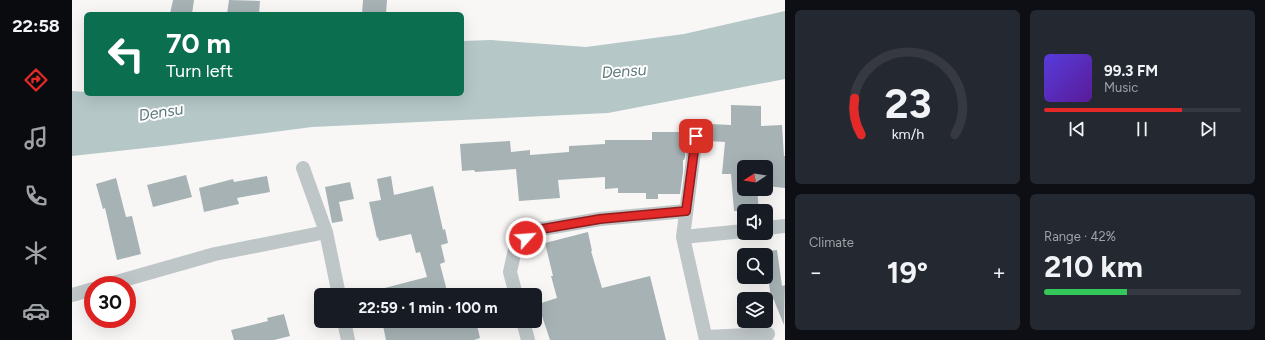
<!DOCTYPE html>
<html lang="en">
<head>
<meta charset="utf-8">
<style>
  :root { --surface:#171b24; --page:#242831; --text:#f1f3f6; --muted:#9ea1a6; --line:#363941; --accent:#e42929 }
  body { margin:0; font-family:Figtree,sans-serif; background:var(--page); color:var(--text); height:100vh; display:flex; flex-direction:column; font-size:15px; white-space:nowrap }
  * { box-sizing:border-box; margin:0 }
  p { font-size:13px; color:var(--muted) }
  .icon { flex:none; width:22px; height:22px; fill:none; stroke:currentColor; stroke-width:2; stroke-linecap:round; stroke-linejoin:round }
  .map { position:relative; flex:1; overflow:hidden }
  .panel { display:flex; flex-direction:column; gap:10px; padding:10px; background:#0d0f14; width:480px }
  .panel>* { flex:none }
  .hud { position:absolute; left:12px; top:12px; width:380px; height:84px; border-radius:6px; box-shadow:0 4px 16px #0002; background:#0b6e4f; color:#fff; overflow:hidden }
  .needle { width:26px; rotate:258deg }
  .controls { position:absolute; left:665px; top:160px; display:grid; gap:8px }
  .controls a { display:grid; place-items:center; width:36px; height:36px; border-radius:6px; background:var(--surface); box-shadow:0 4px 16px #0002; font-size:20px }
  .speed { position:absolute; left:12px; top:276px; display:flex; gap:8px; font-size:20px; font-weight:700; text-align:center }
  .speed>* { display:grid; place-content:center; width:52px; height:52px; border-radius:50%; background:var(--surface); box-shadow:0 4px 16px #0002; line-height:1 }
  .speed .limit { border:6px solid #d22; background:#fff; color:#111 }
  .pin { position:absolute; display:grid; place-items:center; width:34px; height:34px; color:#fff; margin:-17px; border-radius:8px; box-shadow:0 2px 6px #0006 }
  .me { position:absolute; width:44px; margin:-22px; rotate:64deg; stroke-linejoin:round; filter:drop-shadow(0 0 3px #0008) }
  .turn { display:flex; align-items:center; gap:14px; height:84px; padding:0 16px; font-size:18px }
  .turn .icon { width:52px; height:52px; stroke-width:2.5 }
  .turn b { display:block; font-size:28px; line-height:34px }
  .big { font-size:30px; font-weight:700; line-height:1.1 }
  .panel .widget { flex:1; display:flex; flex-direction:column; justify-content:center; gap:6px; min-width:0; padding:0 14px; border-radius:6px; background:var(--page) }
  .panel .dial { align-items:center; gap:0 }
  .dial svg { height:104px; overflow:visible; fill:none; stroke:var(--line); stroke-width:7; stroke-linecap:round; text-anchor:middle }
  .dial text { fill:var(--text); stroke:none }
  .song { display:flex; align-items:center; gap:12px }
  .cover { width:48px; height:48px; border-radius:6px; background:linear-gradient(135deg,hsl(250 70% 55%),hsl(270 70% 35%)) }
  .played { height:4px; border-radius:2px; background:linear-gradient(90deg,var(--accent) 70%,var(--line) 70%) }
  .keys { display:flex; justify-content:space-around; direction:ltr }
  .heat { display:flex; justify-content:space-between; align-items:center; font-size:22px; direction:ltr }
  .charge { height:6px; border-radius:3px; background:linear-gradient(90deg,#34c759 42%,var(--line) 0) }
  .panel .tiles { flex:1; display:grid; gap:10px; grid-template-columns:repeat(2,1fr) }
  .trip { position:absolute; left:242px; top:288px; width:228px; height:40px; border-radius:6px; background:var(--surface); box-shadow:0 4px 16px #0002; font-weight:700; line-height:40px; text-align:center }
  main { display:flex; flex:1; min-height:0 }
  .tabs { display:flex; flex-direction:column; width:72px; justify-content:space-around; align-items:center; background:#090b0e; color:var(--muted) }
  .tabs .icon { width:28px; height:28px }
  .tabs .on { color:var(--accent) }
  .tabs b { font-size:18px; color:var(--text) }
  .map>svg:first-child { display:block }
</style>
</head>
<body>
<main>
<nav class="tabs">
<b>22:58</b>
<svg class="icon on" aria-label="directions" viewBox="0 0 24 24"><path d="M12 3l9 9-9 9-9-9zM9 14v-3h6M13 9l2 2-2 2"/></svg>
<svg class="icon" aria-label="music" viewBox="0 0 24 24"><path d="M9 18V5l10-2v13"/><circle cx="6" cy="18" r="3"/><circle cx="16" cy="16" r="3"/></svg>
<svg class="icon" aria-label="phone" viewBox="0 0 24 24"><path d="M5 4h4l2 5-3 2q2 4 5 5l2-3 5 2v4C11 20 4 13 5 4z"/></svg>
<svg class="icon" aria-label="climate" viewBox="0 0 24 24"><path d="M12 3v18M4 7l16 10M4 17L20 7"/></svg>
<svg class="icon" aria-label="car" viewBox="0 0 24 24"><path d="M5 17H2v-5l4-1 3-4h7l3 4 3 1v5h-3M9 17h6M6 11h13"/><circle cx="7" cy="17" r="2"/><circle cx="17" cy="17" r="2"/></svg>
</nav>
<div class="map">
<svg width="713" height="340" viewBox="0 0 713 340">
  <rect width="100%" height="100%" fill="#f8f7f5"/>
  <!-- water -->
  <path fill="#b5c7c7" d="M713 11V79L536 113 240 127 92 146 0 156V91L14 92V94H390V41L419 40 514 47 612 34Z"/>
  <!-- building -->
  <path fill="#a6b2b4" d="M101 0H122L120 14H98Z
    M157 0 188 1 187 14H155Z
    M291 0H315L314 14H290Z
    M659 105 689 106V126L710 125 712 156H713V188L694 186V167H672V189H685L687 211H662L659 174H650L653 142 636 141 637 124 659 125Z
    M580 132H609V136H613V157L612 160H611V172L608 194H586V199H574V193H546V188L533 189V177L486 180 488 198 447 201 444 169 403 172 402 170 390 171 388 144 438 141 439 152 458 150V155L497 152V146L533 144V140H580Z
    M114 175 120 197 81 207 75 185Z
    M195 176 198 192 165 198 167 204 132 212 127 188 161 179 162 182Z
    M319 176 322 195 361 186 371 230 373 229 376 243 369 245 373 262 368 264 376 295H302L301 291 355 277 348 252 344 253 339 234 307 241 306 237 305 238 297 202 309 200 305 179Z
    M44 178 54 217 60 216 69 254 45 260 33 208 31 209 24 184Z
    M278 182 282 199 267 202 271 221 260 223 253 187Z
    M516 232 520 251H519L530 288 578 276 594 340H478L466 304 485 298 479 276H481L473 243Z
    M705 250 710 286 713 285 712 325 701 298H699L694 263V255H693L692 251Z
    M212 314 218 336 202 340H162L159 330 196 321 195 318Z
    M310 321H404L408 338 402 340H314Z"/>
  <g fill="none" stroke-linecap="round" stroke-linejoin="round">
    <!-- street -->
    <path stroke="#bfc6c8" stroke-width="14" d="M624 136 611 237 672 231
      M231 168 254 232
      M694 228 713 226
      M611 237 634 340
      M34 285 143 254 254 232 267 295
      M0 295 21 289
      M444 295 438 272 444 245 464 230 528 219 614 211
      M272 321 276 340
      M451 321 456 340
      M634 337 696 334"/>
  </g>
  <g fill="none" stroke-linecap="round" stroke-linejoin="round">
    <defs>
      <path id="route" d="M454 238 464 230 528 219 614 211 624 136"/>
    </defs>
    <!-- route casing -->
    <use href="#route" stroke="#941b1b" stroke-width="10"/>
    <!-- route -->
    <use href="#route" stroke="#e42929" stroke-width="7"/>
  </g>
  <g text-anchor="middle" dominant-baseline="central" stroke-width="4" stroke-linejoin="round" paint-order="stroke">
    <!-- water labels -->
    <g font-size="16" font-style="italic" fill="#5e7a7b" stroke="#fff">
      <text transform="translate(552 71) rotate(-4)">Densu</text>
      <text transform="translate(89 112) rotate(-9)">Densu</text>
    </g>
  </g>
</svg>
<div class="controls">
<a><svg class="needle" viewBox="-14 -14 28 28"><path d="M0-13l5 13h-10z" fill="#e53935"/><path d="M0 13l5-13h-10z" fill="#9ea1a6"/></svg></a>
<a><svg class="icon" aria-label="sound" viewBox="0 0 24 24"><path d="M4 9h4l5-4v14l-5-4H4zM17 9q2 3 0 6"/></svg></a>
<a><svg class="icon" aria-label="search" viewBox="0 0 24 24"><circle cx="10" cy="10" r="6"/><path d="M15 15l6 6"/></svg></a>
<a><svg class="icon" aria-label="layers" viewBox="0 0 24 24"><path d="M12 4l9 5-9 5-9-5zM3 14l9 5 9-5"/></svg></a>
</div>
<div class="speed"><div class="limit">30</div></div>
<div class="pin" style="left:624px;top:136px;background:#d93025"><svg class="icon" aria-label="arrive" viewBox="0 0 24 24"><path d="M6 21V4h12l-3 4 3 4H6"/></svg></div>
<svg class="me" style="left:454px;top:238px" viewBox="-20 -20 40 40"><circle r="17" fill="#e42929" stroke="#fff" stroke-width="3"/><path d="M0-11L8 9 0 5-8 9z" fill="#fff"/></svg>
<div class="trip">22:59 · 1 min · 100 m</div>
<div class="hud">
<div class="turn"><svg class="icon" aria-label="left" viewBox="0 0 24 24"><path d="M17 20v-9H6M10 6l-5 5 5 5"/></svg><div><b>70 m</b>Turn left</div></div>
</div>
</div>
<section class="panel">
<div class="tiles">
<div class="widget dial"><svg viewBox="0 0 100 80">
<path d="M14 69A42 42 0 1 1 86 69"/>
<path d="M14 69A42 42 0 0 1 9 41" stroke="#e42929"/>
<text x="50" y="56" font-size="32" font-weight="700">23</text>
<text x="50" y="72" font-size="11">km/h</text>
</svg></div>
<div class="widget">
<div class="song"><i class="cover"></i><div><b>99.3 FM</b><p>Music</p></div></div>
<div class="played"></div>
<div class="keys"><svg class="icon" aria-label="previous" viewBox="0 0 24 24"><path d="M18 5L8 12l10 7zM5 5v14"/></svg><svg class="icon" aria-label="pause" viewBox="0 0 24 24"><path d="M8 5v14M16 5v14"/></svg><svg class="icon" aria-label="next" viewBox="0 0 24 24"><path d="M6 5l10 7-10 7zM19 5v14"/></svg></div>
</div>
<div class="widget"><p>Climate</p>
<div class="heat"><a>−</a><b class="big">19°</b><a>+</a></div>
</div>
<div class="widget"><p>Range · 42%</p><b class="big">210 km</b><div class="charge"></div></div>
</div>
</section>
</main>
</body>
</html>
